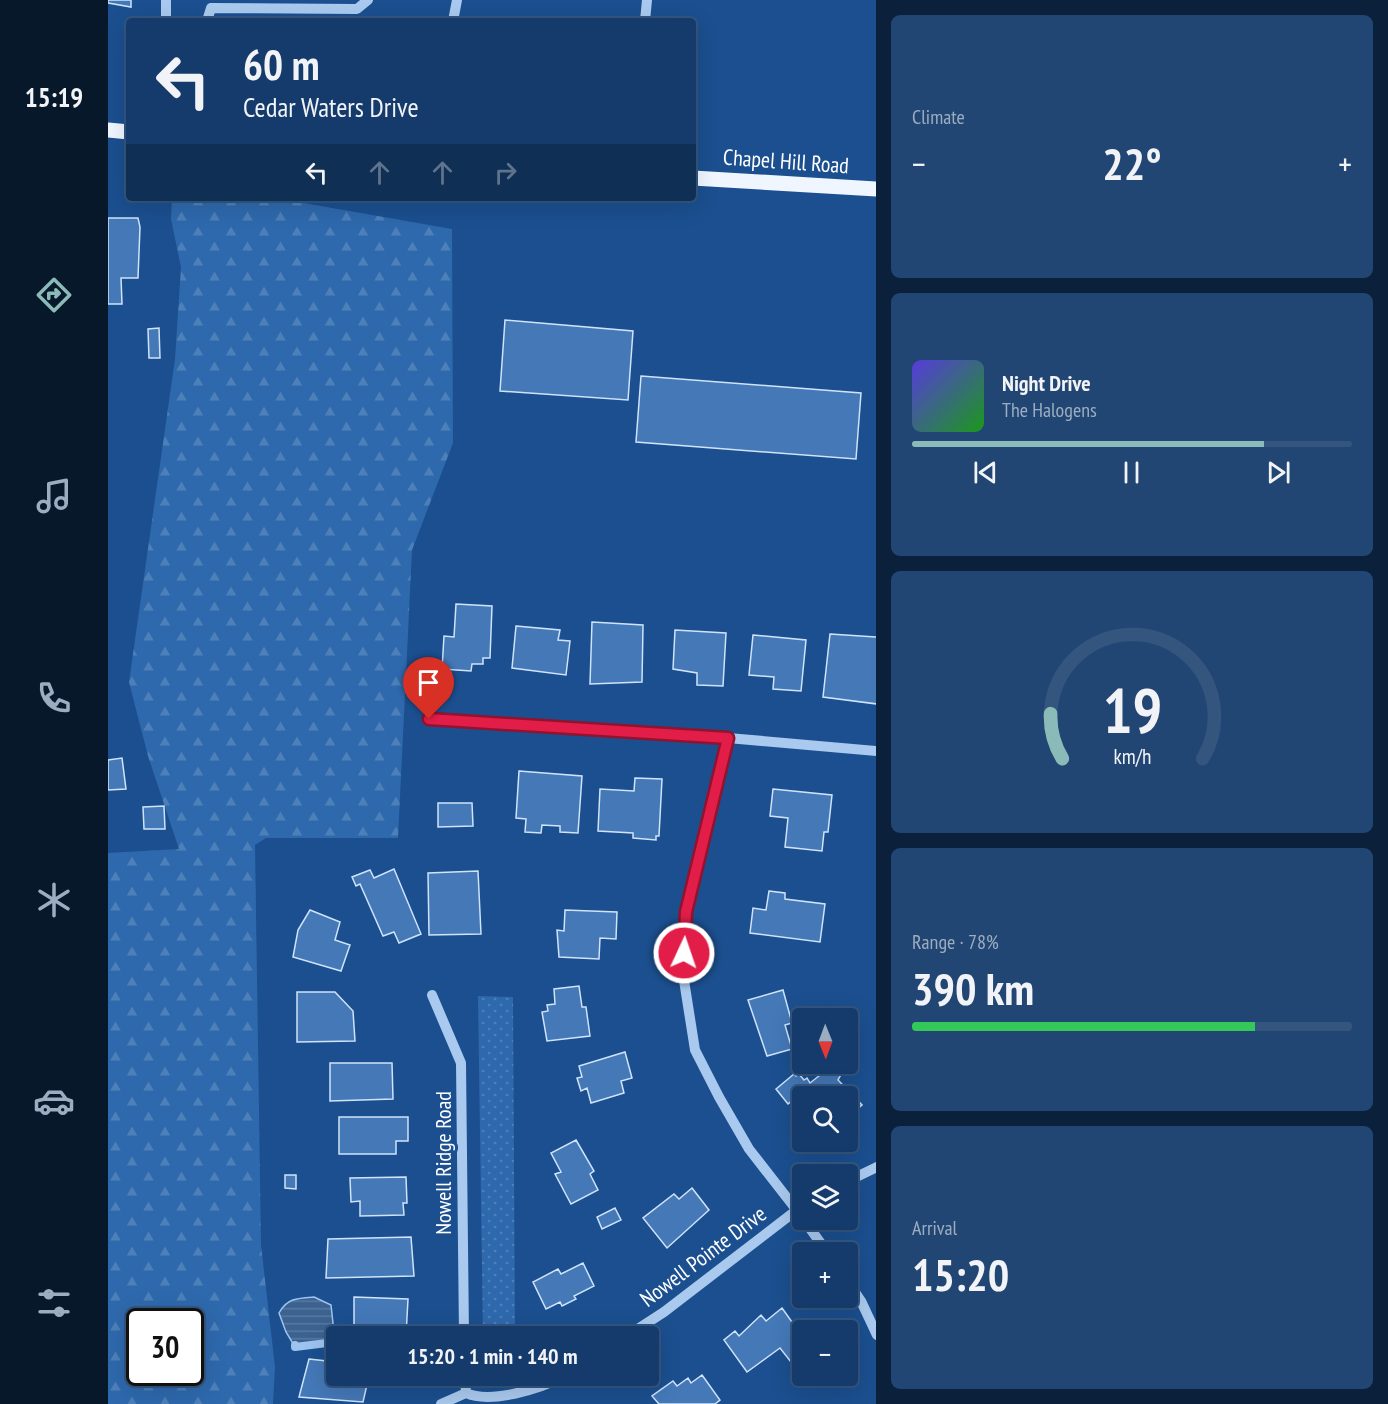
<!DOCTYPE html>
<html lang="en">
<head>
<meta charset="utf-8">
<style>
  :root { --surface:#143b6b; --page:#214673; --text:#f1f3f6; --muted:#9dadc1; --line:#33557e; --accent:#8bbbb9 }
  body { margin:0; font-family:"PT Sans Narrow",sans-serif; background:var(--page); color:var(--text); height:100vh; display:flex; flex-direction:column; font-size:22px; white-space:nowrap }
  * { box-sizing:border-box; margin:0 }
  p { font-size:20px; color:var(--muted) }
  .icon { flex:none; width:33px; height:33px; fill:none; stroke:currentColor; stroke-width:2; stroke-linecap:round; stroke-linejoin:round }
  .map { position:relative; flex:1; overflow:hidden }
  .sheet { display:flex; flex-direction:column; gap:15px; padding:15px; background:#0b203b; width:512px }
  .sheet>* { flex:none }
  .hud { position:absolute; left:18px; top:18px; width:570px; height:183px; border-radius:6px; box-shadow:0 6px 24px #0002,0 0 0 2px var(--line); background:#143b6b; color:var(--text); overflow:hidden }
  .needle { width:39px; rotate:179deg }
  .tools { position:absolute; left:684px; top:1008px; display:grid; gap:12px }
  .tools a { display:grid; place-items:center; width:66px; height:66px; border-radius:6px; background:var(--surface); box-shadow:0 6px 24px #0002,0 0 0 2px var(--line); font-size:30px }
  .speed { position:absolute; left:18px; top:1308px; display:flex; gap:12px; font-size:30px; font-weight:700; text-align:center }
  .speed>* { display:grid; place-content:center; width:78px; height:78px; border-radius:50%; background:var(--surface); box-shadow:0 6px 24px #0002,0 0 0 2px var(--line); line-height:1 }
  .speed .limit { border:3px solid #111; border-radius:9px; background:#fff; color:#111 }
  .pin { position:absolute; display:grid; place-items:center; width:51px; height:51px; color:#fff; margin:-62px -26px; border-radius:50% 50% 50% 0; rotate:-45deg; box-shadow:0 0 6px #0007 }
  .pin .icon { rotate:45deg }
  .me { position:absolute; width:66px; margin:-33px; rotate:3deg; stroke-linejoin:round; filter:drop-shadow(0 0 4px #0008) }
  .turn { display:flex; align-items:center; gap:21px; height:126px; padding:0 18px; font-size:27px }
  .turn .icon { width:78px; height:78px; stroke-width:2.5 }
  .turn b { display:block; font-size:42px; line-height:51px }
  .lanes { display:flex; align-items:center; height:57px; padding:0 18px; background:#0003; justify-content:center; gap:30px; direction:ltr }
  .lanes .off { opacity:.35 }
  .big { font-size:45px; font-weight:800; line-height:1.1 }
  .sheet .widget { flex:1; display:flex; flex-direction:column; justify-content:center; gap:9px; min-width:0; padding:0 21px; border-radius:9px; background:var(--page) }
  .sheet .dial { align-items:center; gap:0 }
  .dial svg { height:156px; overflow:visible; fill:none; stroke:var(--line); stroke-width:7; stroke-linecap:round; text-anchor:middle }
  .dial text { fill:var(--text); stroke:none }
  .song { display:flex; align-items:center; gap:18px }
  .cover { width:72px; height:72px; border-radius:9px; background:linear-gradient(135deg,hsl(250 70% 55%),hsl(120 70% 35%)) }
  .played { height:6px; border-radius:3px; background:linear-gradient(90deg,var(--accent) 80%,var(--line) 80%) }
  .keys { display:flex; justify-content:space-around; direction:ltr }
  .heat { display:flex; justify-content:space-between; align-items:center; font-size:33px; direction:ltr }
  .charge { height:9px; border-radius:4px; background:linear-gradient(90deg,#34c759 78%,var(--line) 0) }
  .trip { position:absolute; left:218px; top:1326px; width:333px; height:60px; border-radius:6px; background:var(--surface); box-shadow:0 6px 24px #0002,0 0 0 2px var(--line); font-weight:800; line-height:60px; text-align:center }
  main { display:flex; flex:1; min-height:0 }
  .dock { display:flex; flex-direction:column; width:108px; justify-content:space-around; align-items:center; background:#08182b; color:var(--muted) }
  .dock .icon { width:42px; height:42px }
  .dock .current { color:var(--accent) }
  .dock b { font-size:27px; color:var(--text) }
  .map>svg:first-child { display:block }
</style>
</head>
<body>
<main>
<nav class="dock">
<b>15:19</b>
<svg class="icon current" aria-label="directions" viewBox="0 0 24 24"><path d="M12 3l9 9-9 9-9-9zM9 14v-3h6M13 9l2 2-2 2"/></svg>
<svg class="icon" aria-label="music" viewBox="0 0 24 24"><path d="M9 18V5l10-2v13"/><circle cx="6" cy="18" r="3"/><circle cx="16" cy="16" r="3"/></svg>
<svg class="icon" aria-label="phone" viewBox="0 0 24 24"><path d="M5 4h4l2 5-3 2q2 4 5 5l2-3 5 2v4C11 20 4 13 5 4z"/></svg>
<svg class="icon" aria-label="climate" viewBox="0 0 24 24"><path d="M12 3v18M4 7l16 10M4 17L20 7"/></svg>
<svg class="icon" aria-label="car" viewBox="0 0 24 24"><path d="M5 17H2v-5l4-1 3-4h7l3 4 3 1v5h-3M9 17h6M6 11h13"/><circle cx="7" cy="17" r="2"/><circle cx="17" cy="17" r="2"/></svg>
<svg class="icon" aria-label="filters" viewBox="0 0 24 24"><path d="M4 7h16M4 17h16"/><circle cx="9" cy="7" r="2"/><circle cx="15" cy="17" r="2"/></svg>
</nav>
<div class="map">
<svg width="769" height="1404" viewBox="0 0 769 1404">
  <defs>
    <pattern id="grass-dots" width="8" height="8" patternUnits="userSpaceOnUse" patternTransform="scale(1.5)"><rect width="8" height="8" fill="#2e69ad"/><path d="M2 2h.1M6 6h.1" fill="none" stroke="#4d80b9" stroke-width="1.8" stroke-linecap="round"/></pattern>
    <pattern id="forest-firs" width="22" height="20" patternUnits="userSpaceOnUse" patternTransform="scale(1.5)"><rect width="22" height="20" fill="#2e69ad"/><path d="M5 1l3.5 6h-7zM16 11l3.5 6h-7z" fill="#4d80b9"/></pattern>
    <pattern id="water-rules" width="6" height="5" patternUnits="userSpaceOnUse" patternTransform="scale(1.5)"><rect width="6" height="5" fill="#3c6290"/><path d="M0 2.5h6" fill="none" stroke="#597aa1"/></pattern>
  </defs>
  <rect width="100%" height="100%" fill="#1b4f8f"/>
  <!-- grass -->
  <path fill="url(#grass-dots)" d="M370 996 405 997 407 1336H375Z"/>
  <!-- forest -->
  <path fill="url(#forest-firs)" fill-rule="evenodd" d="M64 198H167L344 229 345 443 304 550 290 838H158L147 845 153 1245 167 1367 165 1404H0V853L71 849 40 756 21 682 67 359 73 267 63 219ZM32 1322H82V1372H32Z"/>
  <!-- water -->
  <path fill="url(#water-rules)" stroke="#9cc4f0" stroke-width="1.5" d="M206 1297 223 1305 227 1342 187 1347 178 1332 171 1313C179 1298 190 1298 206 1297Z"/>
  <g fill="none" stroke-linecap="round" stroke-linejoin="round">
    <!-- stream -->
    <path stroke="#9cc4f0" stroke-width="8" d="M187 1345V1347L227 1342"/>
  </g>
  <!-- building -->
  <path fill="#4478b7" stroke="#cfe3fa" stroke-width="1.5" d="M0 0H23V7L0 3Z
    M0 218H30L32 227 30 278H13L14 304H0Z
    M397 320 525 331 520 400 392 391Z
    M51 328 52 358H41L40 329Z
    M533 376 753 393 748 459 528 442Z
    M348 604 384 606 382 658H375V664H364L363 671 334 669 336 636 346 637Z
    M484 622 535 625 534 682 482 684Z
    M408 626 452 630 450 640 462 641 458 675 404 668Z
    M567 630 618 633 615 686 589 685V673L565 669Z
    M722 634 769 637V704L715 697Z
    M645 635 698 640 693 691 665 689 666 677 641 675Z
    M14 758 18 789 0 790V760Z
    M411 771 474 776 470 833 452 832V826L434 825 433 833 417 832 418 819 408 818Z
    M527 778 554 779 551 836H548V840L525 838V833L490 831 492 789 526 791Z
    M665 789 724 795 720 832H716L714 851 677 847 680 818 662 816Z
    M330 803H364L365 826 330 827Z
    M56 806 57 829H36L35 807Z
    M286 869 313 934 291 943 286 932 275 936 252 884 248 886 244 877 262 870 266 878Z
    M370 871 373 934 321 935 320 873Z
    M661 891 677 893V899L717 904 712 942 642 933 645 908 658 910Z
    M202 910 232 922 227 940 242 945 233 971 185 957 190 930Z
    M457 910 509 912 508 939 492 938 491 959 451 957 449 930 456 931Z
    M471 986 474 1007H478L482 1036 439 1041 434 1012 440 1011 439 1005 447 1004 446 989Z
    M675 990 684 1023 677 1025 684 1049 659 1056 640 1000Z
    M189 992H227L245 1011 247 1041 189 1042Z
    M517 1052 524 1078 513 1081 516 1093 483 1103 479 1088 473 1091 469 1078 474 1077 471 1066Z
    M222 1063H284L285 1099 222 1101Z
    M725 1065 735 1071 730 1080 754 1105 740 1117V1096H694V1104L688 1097 680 1104 668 1089 686 1074 688 1076 691 1074 696 1080 699 1078 702 1083Z
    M231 1117H300V1141H288V1154H231Z
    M468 1140 486 1171 482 1174 490 1190 463 1204 447 1174 453 1172 443 1153Z
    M177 1175H188V1189L177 1188Z
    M298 1177 299 1203H295L296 1215 252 1216V1201L243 1202 242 1178Z
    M584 1188 601 1210 559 1248 535 1218 566 1194 571 1199Z
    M507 1208 513 1220 494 1229 489 1217Z
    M303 1237 306 1276 218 1278 220 1239Z
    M475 1263 486 1286 466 1296 468 1299 454 1306 452 1302 438 1309 425 1282 450 1269 453 1274Z
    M246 1297 300 1299 298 1336 246 1334Z
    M674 1308 694 1336V1354L683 1362 672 1348 639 1372 616 1340 627 1331 631 1336 653 1315 658 1321Z
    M201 1359 228 1362V1376H261L255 1402 191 1397Z
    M594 1375 612 1400 607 1404H551L544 1396 565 1381 569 1386 580 1378 583 1383Z"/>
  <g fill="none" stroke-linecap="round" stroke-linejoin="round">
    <!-- minor -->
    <path stroke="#a9c9ee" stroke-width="10" d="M103 8 249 9 260 0
      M58 21V0
      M99 21 103 8
      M345 21 349 0
      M537 21 539 0
      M321 719 620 738 769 751
      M620 738 578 912 575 974 587 1050 611 1097 641 1149 694 1217
      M324 995 353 1063 356 1336
      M740 1181 769 1167
      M696 1220 719 1252
      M740 1282 753 1301 769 1335
      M519 1336 556 1312 694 1206
      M357 1376 358 1393C382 1404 433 1389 456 1376
      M333 1404 358 1393"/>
    <!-- major -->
    <path stroke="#f0f6ff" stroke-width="15" d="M0 130 21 132
      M585 178 769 189"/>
  </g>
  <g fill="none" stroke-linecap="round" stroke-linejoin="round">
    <defs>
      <path id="route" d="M321 719 620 738 578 912 576 953"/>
    </defs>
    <!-- route casing -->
    <use href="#route" stroke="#92132f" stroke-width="15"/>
    <!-- route -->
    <use href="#route" stroke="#e11d48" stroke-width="10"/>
  </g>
  <g text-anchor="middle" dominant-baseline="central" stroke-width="6" stroke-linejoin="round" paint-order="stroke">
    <!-- street labels -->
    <g font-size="22" fill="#fff" stroke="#1b4f8f">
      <text transform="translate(678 161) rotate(4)">Chapel Hill Road</text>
      <text transform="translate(335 1163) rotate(-90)">Nowell Ridge Road</text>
      <text transform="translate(595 1256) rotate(-37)">Nowell Pointe Drive</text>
    </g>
  </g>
</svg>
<div class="tools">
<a><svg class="needle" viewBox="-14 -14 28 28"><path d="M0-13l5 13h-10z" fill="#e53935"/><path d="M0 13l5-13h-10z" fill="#9dadc1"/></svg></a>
<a><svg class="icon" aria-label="search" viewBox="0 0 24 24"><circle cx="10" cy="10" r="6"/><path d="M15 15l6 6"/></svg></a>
<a><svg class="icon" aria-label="layers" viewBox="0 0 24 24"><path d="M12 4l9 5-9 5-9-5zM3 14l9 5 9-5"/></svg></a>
<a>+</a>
<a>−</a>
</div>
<div class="speed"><div class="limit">30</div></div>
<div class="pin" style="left:321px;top:719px;background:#d93025"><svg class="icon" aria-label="arrive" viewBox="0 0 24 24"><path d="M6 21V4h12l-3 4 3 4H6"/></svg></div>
<svg class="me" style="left:576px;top:953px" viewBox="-20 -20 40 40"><circle r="17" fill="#e11d48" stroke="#fff" stroke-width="3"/><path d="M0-11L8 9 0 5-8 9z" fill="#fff"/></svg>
<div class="trip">15:20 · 1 min · 140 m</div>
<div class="hud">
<div class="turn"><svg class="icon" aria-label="left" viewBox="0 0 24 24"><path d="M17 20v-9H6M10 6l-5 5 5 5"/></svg><div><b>60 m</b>Cedar Waters Drive</div></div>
<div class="lanes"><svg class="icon" aria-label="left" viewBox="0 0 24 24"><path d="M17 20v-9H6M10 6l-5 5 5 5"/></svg><svg class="icon off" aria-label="ahead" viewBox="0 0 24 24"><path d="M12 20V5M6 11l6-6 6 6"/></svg><svg class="icon off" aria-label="ahead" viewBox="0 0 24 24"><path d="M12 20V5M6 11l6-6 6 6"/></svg><svg class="icon off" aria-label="right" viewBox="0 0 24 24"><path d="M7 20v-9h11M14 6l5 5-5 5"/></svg></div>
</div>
</div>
<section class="sheet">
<div class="widget"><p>Climate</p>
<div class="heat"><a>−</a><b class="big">22°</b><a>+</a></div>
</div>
<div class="widget">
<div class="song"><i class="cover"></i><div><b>Night Drive</b><p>The Halogens</p></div></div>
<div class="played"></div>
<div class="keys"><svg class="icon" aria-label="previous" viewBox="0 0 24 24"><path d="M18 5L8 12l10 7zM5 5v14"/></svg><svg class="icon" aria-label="pause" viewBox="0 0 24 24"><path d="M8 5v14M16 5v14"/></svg><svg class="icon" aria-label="next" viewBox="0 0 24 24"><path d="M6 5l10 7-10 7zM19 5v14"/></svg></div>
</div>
<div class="widget dial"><svg viewBox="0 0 100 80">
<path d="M14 69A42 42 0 1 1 86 69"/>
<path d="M14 69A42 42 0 0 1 8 46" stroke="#8bbbb9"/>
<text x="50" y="56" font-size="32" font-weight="700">19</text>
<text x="50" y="72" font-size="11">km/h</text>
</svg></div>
<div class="widget"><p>Range · 78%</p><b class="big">390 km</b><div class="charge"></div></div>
<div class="widget"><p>Arrival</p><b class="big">15:20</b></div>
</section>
</main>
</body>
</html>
